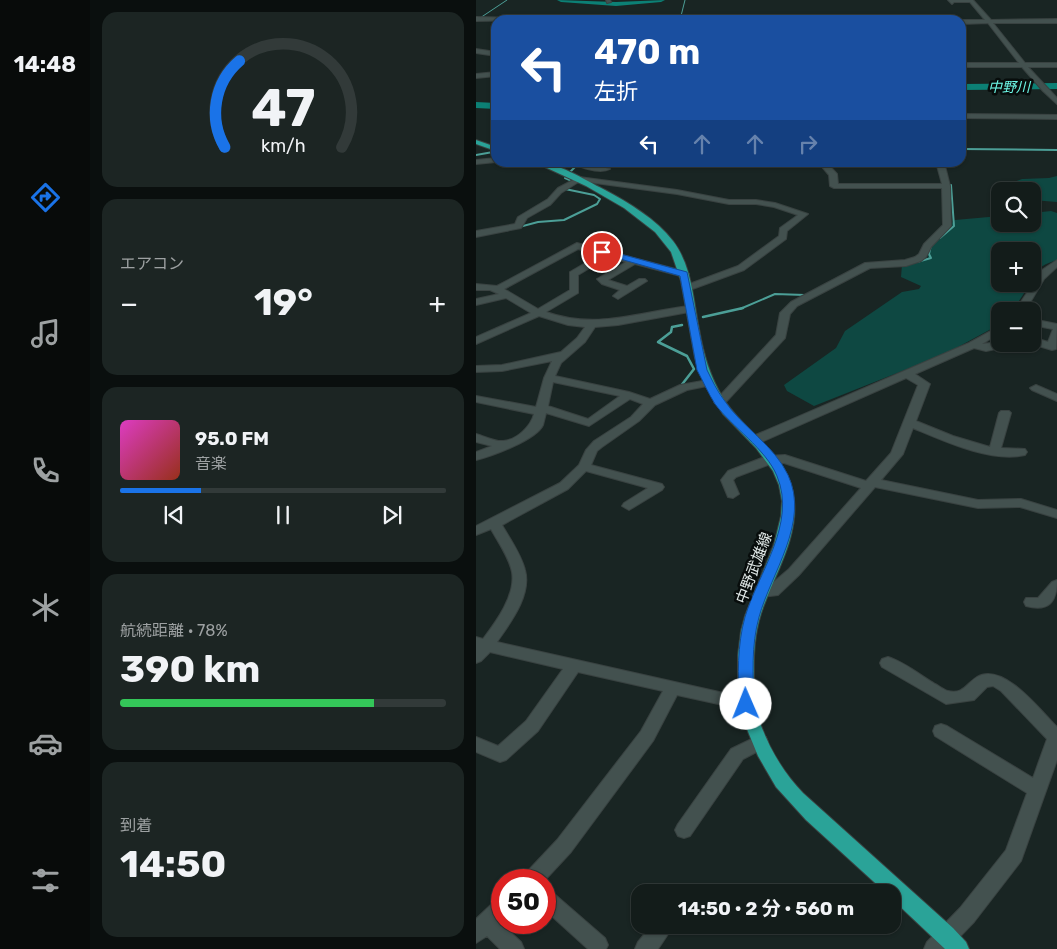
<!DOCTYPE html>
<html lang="ja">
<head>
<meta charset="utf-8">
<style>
  :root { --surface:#131c1a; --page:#1c2523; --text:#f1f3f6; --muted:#9da1a2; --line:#323a39; --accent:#1a73e8 }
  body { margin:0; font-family:Rubik,"Noto Sans JP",sans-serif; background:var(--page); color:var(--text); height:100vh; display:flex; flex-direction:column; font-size:19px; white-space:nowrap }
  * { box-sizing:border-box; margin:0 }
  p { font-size:16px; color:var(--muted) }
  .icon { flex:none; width:28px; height:28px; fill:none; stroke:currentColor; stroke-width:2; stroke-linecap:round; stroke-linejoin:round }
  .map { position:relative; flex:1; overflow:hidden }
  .panel { display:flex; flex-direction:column; gap:12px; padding:12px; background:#0a0f0e; width:386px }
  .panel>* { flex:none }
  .guide { position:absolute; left:15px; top:15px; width:475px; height:152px; border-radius:15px; box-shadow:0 1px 4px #0004,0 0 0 1px var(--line); background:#1a4fa0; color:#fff; overflow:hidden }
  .fabs { position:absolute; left:515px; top:182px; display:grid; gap:10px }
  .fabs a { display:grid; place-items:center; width:50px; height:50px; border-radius:10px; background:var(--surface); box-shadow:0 1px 4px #0004,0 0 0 1px var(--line); font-size:25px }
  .speed { position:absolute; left:15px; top:869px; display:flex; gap:10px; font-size:25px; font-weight:700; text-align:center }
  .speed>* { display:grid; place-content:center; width:65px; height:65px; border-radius:50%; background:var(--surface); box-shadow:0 1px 4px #0004,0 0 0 1px var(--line); line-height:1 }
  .speed .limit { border:8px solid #d22; background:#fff; color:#111 }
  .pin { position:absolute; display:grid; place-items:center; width:42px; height:42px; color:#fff; margin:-21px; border:2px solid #fff; border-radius:50%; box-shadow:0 1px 5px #0007 }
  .me { position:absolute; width:55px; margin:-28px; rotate:359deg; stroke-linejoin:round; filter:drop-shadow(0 0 4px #0008) }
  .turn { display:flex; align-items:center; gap:18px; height:105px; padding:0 20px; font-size:22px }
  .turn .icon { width:65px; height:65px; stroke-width:2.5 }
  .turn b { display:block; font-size:35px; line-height:42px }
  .lanes { display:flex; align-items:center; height:48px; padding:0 20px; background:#0003; justify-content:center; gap:25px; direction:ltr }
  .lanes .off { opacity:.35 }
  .big { font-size:38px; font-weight:700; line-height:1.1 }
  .panel .tile { flex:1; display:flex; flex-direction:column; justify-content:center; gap:8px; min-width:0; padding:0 18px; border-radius:15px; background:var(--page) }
  .panel .dial { align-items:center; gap:0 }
  .dial svg { height:130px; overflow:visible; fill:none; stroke:var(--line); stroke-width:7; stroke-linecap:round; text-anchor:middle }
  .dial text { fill:var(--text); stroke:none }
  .song { display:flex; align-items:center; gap:15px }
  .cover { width:60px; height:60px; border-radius:8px; background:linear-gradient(135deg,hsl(310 70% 55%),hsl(10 70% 35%)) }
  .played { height:5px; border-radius:2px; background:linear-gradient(90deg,var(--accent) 25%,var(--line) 25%) }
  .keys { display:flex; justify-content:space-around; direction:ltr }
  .heat { display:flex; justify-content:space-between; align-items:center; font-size:28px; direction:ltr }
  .charge { height:8px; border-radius:4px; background:linear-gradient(90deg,#34c759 78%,var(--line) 0) }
  .trip { position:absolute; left:155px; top:884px; width:270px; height:50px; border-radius:15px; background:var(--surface); box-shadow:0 1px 4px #0004,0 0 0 1px var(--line); font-weight:700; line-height:50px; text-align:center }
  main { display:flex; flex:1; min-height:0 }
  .dock { display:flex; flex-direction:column; width:90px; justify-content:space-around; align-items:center; background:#080b0a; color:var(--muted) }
  .dock .icon { width:35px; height:35px }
  .dock .selected { color:var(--accent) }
  .dock b { font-size:22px; color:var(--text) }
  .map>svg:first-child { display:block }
</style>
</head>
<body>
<main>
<nav class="dock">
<b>14:48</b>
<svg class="icon selected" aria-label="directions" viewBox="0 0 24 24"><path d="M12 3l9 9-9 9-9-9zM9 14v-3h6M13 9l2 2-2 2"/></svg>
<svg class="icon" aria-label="music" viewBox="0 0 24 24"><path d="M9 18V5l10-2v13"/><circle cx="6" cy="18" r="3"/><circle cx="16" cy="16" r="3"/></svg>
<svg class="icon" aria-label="phone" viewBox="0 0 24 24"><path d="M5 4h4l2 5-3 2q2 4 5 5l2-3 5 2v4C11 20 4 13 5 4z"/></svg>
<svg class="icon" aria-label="climate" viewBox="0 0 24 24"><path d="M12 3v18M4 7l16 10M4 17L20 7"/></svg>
<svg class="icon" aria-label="car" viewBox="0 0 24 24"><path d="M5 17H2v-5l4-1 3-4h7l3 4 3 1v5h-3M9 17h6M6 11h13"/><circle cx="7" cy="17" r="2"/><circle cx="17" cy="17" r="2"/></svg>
<svg class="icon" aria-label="filters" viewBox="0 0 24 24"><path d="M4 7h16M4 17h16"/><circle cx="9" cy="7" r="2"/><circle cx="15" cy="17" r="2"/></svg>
</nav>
<section class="panel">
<div class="tile dial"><svg viewBox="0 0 100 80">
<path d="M14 69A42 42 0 1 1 86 69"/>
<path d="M14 69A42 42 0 0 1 23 16" stroke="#1a73e8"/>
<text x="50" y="56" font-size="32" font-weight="700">47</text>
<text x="50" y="72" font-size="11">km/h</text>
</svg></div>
<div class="tile"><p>エアコン</p>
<div class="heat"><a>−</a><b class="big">19°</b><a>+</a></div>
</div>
<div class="tile">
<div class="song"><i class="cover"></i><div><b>95.0 FM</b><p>音楽</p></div></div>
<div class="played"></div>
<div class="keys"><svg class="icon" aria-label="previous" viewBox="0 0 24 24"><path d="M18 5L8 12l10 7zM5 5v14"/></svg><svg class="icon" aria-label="pause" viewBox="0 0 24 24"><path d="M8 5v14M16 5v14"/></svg><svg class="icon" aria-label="next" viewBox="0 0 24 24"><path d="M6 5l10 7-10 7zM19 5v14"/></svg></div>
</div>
<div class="tile"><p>航続距離 · 78%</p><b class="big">390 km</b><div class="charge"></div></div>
<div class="tile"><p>到着</p><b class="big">14:50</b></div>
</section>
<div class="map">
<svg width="581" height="949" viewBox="0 0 581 949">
  <rect width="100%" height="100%" fill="#192523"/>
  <!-- green -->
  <path fill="#0e4842" d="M581 176V202L556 200V191H528L527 186 546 179 573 178Z
    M575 211 581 213V260C569 264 561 267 556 279V251H524V284H554L537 310 524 311V321L517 328 469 354 338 406 311 391 308 385 360 348 369 331 426 292 443 289 445 286 425 277 426 265 452 259 451 248 479 220 524 216V224H556V213Z"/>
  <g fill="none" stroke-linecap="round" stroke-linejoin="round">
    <!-- stream-far2 -->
    <path stroke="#4c9f97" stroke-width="1" d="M4 18 31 0
      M204 20 209 0"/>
    <!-- stream-far1 -->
    <path stroke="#4c9f97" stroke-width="2" d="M485 149 581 150
      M0 155 17 152
      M86 162H151
      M95 171 102 164
      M89 178 96 181 93 183
      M28 231 62 222 88 220 121 204 124 199 118 195 89 189
      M464 238 478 226 475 185
      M441 262 455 258 453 254 455 245
      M264 309 299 294 329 295"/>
    <!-- stream -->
    <path stroke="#4c9f97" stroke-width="2.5" d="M227 317 267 308
      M204 387 218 369 211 356 182 342 195 332 196 327 206 325"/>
    <!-- river -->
    <path fill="#0c8075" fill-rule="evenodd" d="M81 0 140 2 189 0 185 2 140 6 85 2Z
      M581 83V89L485 90V84Z
      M0 102 20 103V109L0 108Z"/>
    <defs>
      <path id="minor" d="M130 0H134L135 2 131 3Z
        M472 0H497L515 20 581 19V23H517L549 63H581V67H552L581 98V104L567 91 546 67H485V63H543L512 23 485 24V20H509L494 2H478L476 4Z
        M0 17 41 18 44 20 0 21Z
        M0 49 20 52V56L0 53Z
        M20 72V76L0 78V74Z
        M485 114 581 115V119L485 118Z
        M20 158V162L0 164V160Z
        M104 162H112L111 164 134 169C127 173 110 170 103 166Z
        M342 162H350L361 174 362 184H466L460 162H468L474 186 475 226 455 247 450 257 445 261 430 266 394 268 321 306 314 314 309 338 248 404H240L238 402 240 400 300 335 304 313 315 302 389 263 429 260 439 257 443 254 448 244 467 225 466 188H358L354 186 353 175Z
        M103 177 201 190 253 200H280L299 203 332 214 311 231 310 239 268 270 211 291 208 290V286L262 266 303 236 304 228 322 215 298 207 280 204H253L201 194 104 181 85 193 74 205 51 218 45 228 0 237V231L39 224 42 217 72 199 82 188Z
        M101 243 211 272 213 274 208 277 159 264 132 280 151 286 163 279H169L171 281 142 299 137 296 144 290 126 284 121 279 150 262 132 257 102 275V293L70 312C121 330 162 312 213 306L218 309 213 312 142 325 119 327 109 342 85 363 79 376 153 392 174 399 204 385 232 380 237 383 236 385 211 390 179 405 163 421 126 447 121 451 115 465 186 484 188 487 186 490 153 510 146 506 148 503 172 488 110 471 92 489 26 525C34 539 45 554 49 570 56 595 34 623 21 642L270 698 276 699 278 704 276 709 270 710 201 695 177 741 95 852 69 880H46L49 874 81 840 165 731 187 691 102 672 62 731 30 760 24 762 0 752V737L22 746 50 721 87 669 14 652 5 661 0 663V637L7 639C20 622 40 595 36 572 33 557 22 542 15 529L0 535V526L84 483 103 465 110 450 118 441 155 417 167 404 154 399 113 426 70 413C69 417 68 421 67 425 60 440 16 456 0 460V452L16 446 0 442V434C8 436 19 442 27 441 41 440 55 426 58 414L0 402V396L60 407 68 378 76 361 26 371 0 372V366L26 365 85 352 101 338 109 327 92 325 63 316 0 344V337L55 313 30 298 0 305V299L23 294 14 290H0V284L21 286ZM102 249 123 255 94 272V290L62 309 28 289ZM77 382 144 396 112 419 72 406Z
        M581 260V267L568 279 549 311H539L566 270Z
        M556 319 581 324 580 349 576 350 556 344V337L572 342 577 329 556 325Z
        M524 326V333L506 344 524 342V344H535L534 346 510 351 498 348 439 374 454 384 440 421 477 436 514 447 523 413 525 411H533L535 413 525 448 549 449 551 452 549 455C515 463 468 441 437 428L427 454 405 480 502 500 545 499 581 510V518L544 507 502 508 399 487 323 575 302 595 286 597 281 596 279 592 281 588 293 586 313 569 385 488 308 463H297L260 477 257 480 263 494 257 498 252 497 245 480 252 471 291 456 309 455 390 481 415 453 442 385 430 378 283 443H275L273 440 275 437 493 343Z
        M560 385 581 394V401L556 390 554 388Z
        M581 580C581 602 573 612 550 606L548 602 550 598H562L576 582Z
        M412 657C428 662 444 675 459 684 463 686 468 690 472 691 487 695 491 683 501 677 527 661 565 711 581 727V760L545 861 498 922 472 949H448L451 942 484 908 530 850 551 793 459 736 457 731 459 726 465 724 471 726 557 778 571 739 525 691 517 686 511 687 498 700 470 704 406 667 404 663 406 659Z
        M284 735 290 737 292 742 290 747 267 759 214 836 208 838 202 836 199 830 202 824 255 749Z
        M69 889 76 892 129 938 132 945 130 949H112L69 910Z
        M26 899 25 923 45 942 48 949H24L11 936 0 943V919L19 901Z
        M176 925H198L182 949H159L162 942Z"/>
      <path id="major" d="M0 140 20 147V151L0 144Z
        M58 162C82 162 107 179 129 190 153 203 180 219 197 241 216 266 217 299 223 329 227 353 234 377 247 398 269 434 314 454 318 500 322 535 302 569 290 600 279 626 277 651 278 679 278 688 277 697 279 706 287 738 304 769 327 793L477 928 490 942 493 949H469L416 899V892H409L330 820 300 787 282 756 266 717 262 697V655L265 631 269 616 298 545 305 516 306 501 303 485 297 471 280 448 247 414 229 385 219 358 205 281 195 252 179 232 148 208 110 186Z"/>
    </defs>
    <!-- minor casing -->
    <use href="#minor" stroke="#394241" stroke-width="2"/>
    <!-- major casing -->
    <use href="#major" stroke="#394241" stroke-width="2"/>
    <!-- minor -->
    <use href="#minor" fill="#43514f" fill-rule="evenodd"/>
    <!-- major -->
    <use href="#major" fill="#2aa398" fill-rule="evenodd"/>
  </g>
  <!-- route -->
  <path fill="#1a73e8" stroke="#114b97" d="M126 249 211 272 231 370C236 380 241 391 248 400 266 427 298 445 312 475 334 522 295 573 283 617 275 646 277 675 278 704L275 708 270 710 265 708 263 704C262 675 261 646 269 617 282 573 321 524 301 476 290 449 256 427 239 404 232 393 227 381 221 370L204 276 123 253 122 252Z"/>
  <g text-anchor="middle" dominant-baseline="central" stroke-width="5" stroke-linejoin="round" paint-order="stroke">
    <!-- far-water labels -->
    <g font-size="14" font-style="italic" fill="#6df8e7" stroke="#080d0c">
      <text x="533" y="87">中野川</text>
    </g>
    <!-- street labels -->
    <g font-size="15" fill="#e0e8e7" stroke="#080d0c">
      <text transform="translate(278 568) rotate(-69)">中野武雄線</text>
    </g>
  </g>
</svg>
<div class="fabs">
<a><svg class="icon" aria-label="search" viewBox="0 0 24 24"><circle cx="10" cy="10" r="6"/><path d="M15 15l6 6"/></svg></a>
<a>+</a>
<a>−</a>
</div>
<div class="speed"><div class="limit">50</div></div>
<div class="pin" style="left:126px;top:252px;background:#d93025"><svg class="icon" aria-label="arrive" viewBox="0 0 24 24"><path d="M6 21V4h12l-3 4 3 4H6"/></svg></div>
<svg class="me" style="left:270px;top:704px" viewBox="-20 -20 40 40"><circle r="19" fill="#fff"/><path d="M0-13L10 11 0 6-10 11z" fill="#1a73e8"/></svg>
<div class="trip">14:50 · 2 分 · 560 m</div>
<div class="guide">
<div class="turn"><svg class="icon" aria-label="left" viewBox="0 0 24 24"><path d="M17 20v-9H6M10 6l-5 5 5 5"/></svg><div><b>470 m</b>左折</div></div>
<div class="lanes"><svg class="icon" aria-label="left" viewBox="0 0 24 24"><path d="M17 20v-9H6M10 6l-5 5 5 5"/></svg><svg class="icon off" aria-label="ahead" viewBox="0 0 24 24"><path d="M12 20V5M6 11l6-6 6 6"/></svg><svg class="icon off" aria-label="ahead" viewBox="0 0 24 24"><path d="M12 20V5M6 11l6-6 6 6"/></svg><svg class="icon off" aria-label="right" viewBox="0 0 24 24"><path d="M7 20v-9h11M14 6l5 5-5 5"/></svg></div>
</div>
</div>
</main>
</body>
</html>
